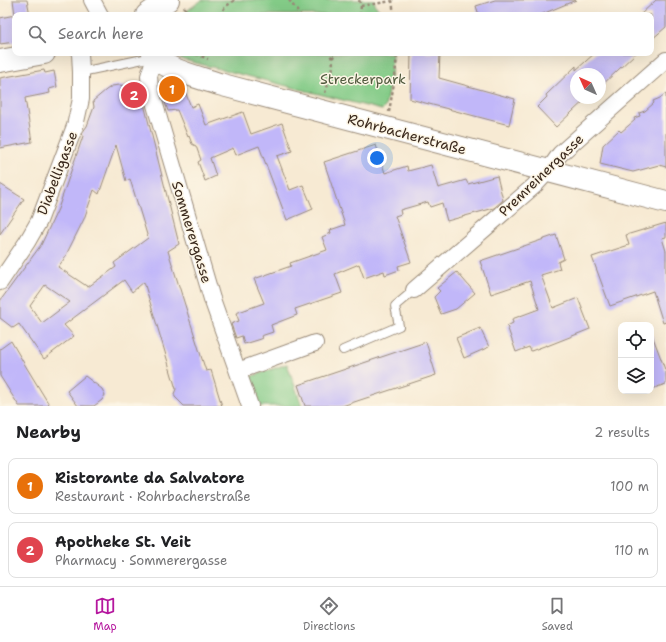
<!DOCTYPE html>
<meta charset="utf-8">
<style>
body{margin:0;font-family:"Shantell Sans",sans-serif;background:#f2f2f2;color:#202124}
.controls{position:absolute;right:12px;bottom:12px;display:grid;overflow:hidden;border-radius:8px;box-shadow:0 4px 16px #0002}
.controls button{width:36px;height:36px;display:grid;place-items:center;padding:0;border:0;border-bottom:1px solid #e0e0e0;background:#fff;color:#202124;font:20px sans-serif}
.compass{position:absolute;left:570px;top:68px;width:36px;height:36px;border-radius:50%;background:#fff;box-shadow:0 4px 16px #0002;rotate:315deg}
.you{position:absolute;left:377px;top:158px;width:14px;height:14px;margin:-10px;border:3px solid #fff;border-radius:50%;background:#1a73e8;box-shadow:0 0 0 6px #1a73e833}
.badge{display:grid;place-items:center;width:26px;height:26px;border-radius:50%;background:#b5179e;color:#fff;font-size:13px;font-weight:700}
.pin{position:absolute;translate:-50% -50%;border:2px solid #fff;box-shadow:0 1px 4px #0006}
.list{margin:0;padding:0;list-style:none}
h2{display:flex;justify-content:space-between;align-items:center;height:52px;margin:0;padding:0 16px;font-size:17px}
h2 small{font-size:13px;font-weight:400;color:#757577}
.list li{display:grid;grid-template-columns:26px 1fr auto;gap:12px;align-items:center;box-sizing:border-box;height:56px;margin:0 8px 8px;padding:0 8px;border:1px solid #e0e0e0;border-radius:8px}
.list b{display:block;font-size:15px;white-space:nowrap}
.list p{margin:0;font-size:13px;white-space:nowrap;color:#757577}
.list em{font-size:13px;font-style:normal;color:#757577}
.icon{flex:none;width:22px;height:22px;fill:none;stroke:currentColor;stroke-width:2;stroke-linecap:round;stroke-linejoin:round}
.map{position:relative;flex:none;width:666px;height:406px;overflow:hidden}
.search{position:absolute;background:#fff;box-shadow:0 4px 16px #0002;left:12px;right:12px;top:12px;height:44px;display:flex;align-items:center;gap:10px;box-sizing:border-box;padding:0 14px;border-radius:8px;color:#757577;font-size:15px}
.sheet{height:180px;background:#fff}
nav{display:flex;justify-content:space-around;align-items:center;box-sizing:border-box;height:56px;border-top:1px solid #e0e0e0;background:#fff;font-size:11px;color:#757577}
nav a{display:grid;justify-items:center;gap:2px}
nav .on{color:#b5179e}
.map>svg:first-child{display:block}
.green{fill:#83cb87;stroke:#5f7a52}
.building{fill:#c1b7f9;fill-rule:evenodd}
.lines{fill:none;stroke-linecap:round;stroke-linejoin:round}
.lane-casing{stroke:#998a78;stroke-width:10}
.street-casing{stroke:#998a78;stroke-width:18}
.secondary-casing{stroke:#998a78;stroke-width:24}
.path{stroke:#998a78;stroke-width:2.5;stroke-dasharray:3 3;stroke-linecap:butt}
.lane{stroke:#fff;stroke-width:8}
.street{stroke:#fff;stroke-width:16}
.secondary{stroke:#fff;stroke-width:22}
.labels{text-anchor:middle;stroke-width:3;stroke-linejoin:round;paint-order:stroke}
.park-label{font-size:14px;fill:#515a3e;stroke:#fcf5e5}
.street-label{font-size:14px;fill:#3b2a1e;stroke:#fcf5e5}
</style>
<div class="map">
<svg width="666" height="406" viewBox="0 0 666 406">
<rect width="100%" height="100%" fill="#fcf5e5"/>
<filter id="ink" filterUnits="userSpaceOnUse"><feTurbulence type="fractalNoise" baseFrequency=".025" numOctaves="2"/><feDisplacementMap in="SourceGraphic" scale="8" xChannelSelector="R" yChannelSelector="G"/><feConvolveMatrix kernelMatrix="1 2 1 2 8 2 1 2 1" color-interpolation-filters="sRGB"/></filter>
<filter id="wash" filterUnits="userSpaceOnUse"><feTurbulence type="fractalNoise" baseFrequency=".012" numOctaves="4" result="noise"/><feDisplacementMap in="SourceGraphic" scale="16" xChannelSelector="R" yChannelSelector="G"/><feGaussianBlur stdDeviation="0.9" result="paint"/><feColorMatrix in="noise" values="0 0 0 0 0 0 0 0 0 0 0 0 0 0 0 0 0 1.4 0 .05"/><feComposite in="paint" operator="in"/></filter>
<g filter="url(#wash)">
<rect width="100%" height="100%" fill="#f7ead3"/>
<g class="green">
<path d="M202 0H374C376 10 380 11 389 13V15H181Z"/>
<path d="M169 53H392L391 77 385 107 382 110 184 60 171 55Z"/>
<path d="M287 364 302 406H257L247 378Z"/>
</g>
<g id="blocks">
<g class="building">
<path d="M13 0H27L30 15H15Z"/>
<path d="M495 0H576L540 15H479L476 6Z"/>
<path d="M656 0H666V27L651 40V15H640Z"/>
<path d="M15 15V42L0 44V18Z"/>
<path d="M411 53H440L439 78 515 99 509 125 410 99Z"/>
<path d="M595 53H636L600 87V74H576V98H587L556 127 537 107 547 97 546 95 576 66V70Z"/>
<path d="M44 70 45 73 54 71 57 87 49 89 50 93 25 98 32 142 0 148V78Z"/>
<path d="M120 85 132 88 138 93 143 100 179 244 168 251 202 359 206 371 211 370 222 406H184L175 397 174 394 176 389 144 282 132 292 124 280 64 325 74 336 44 359 19 324 13 328 0 318V301L41 245 58 209 83 136 82 133 87 126 94 107 93 101 106 90 112 86ZM116 145 126 181 130 179 148 238 114 263 116 267 88 287 58 267 64 259 84 219 94 190 99 194ZM45 285 70 302 42 323 30 306Z"/>
<path d="M180 85 183 86 191 107 198 104 206 125 243 112 251 134 282 123 292 151 277 156 290 190 303 185 313 209 287 220 259 146 236 155 233 148 210 158 216 176 205 181 198 162 201 160 196 146 192 144 189 136 188 137 177 110 168 111 161 91Z"/>
<path d="M666 93V167L659 165 633 172 600 164 603 145 619 130 621 132 635 120 634 118 640 116 639 113 645 111 654 103 653 101 660 98Z"/>
<path d="M376 145 385 173 407 166 408 171 431 165 438 188 466 180 468 184 497 176 503 200 494 208 447 221 442 203 430 207 428 202 400 210 401 214 395 216 411 262 398 266 399 270 385 275 384 271 364 278 359 264 335 274 342 293 295 309 297 315 271 325 273 332 261 336 262 338 260 339 244 344 242 336 236 338 231 324 239 321 236 313 264 303 254 279 291 266 290 263 327 250 322 237 331 233 330 230 345 225 324 162Z"/>
<path d="M0 184 24 199 0 234Z"/>
<path d="M666 223V237L662 238 666 251V322L663 323 653 291 610 306 592 257 629 245 626 235Z"/>
<path d="M556 235 564 259 558 262 560 269 541 275 553 308 578 298 590 329 547 346V345L531 351 529 347 516 352 507 326 513 323 512 319 539 309 530 281 491 294 480 261Z"/>
<path d="M457 272 475 293 456 309 441 314 434 297 440 291 437 288Z"/>
<path d="M480 328 489 347 464 358 456 338Z"/>
<path d="M651 335H652L666 372V384L651 389Z"/>
<path d="M11 341 25 365 50 406H19L0 376V349Z"/>
<path d="M426 342 436 375 342 406H305L298 385Z"/>
<path d="M85 376 102 389 105 395 102 400 94 406H78L67 391Z"/>
</g>
</g>
</g>
<g filter="url(#ink)">
<use href="#blocks" fill-opacity="0" stroke="#998a78" stroke-width="1"/>
<g class="lines">
<g class="lane-casing">
<g id="lane">
<path d="M81 72 153 57"/>
<path d="M343 350 399 326 395 306 414 290"/>
</g>
</g>
<g class="street-casing">
<g id="street">
<path d="M92 0 100 15"/>
<path d="M155 56 149 76 150 88 212 299 250 406"/>
<path d="M0 282 27 242 39 221 75 126 81 99V72L80 53"/>
<path d="M414 290 534 186 548 171 560 154 666 60"/>
<path d="M238 371 315 343"/>
</g>
</g>
<g class="secondary-casing">
<g id="secondary">
<path d="M147 15 168 0"/>
<path d="M153 53C160 69 202 78 219 84L666 202"/>
<path d="M0 61 44 53"/>
</g>
</g>
<g class="path">
<path d="M289 0 300 15"/>
<path d="M359 0 361 6 392 1"/>
<path d="M392 0 394 15"/>
<path d="M184 7 190 15"/>
<path d="M220 15 225 7 235 0"/>
<path d="M360 15 361 6"/>
<path d="M196 54 208 59"/>
<path d="M332 58 337 53"/>
<path d="M325 93C329 80 338 65 329 53"/>
<path d="M389 112 395 77 397 53"/>
</g>
<use href="#lane" class="lane"/>
<use href="#street" class="street"/>
<use href="#secondary" class="secondary"/>
</g>
</g>
<g class="labels">
<g class="park-label">
<text x="363" y="84">Streckerpark</text>
</g>
<g class="street-label">
<text transform="translate(407 134) rotate(15)" y="5">Rohrbacherstraße</text>
<text transform="translate(57 173) rotate(-69)" y="5">Diabelligasse</text>
<text transform="translate(541 175) rotate(-44)" y="5">Premreinergasse</text>
<text transform="translate(192 232) rotate(73)" y="5">Sommerergasse</text>
</g>
</g>
</svg>
<div class="controls">
<button><svg class="icon" aria-label="locate" viewBox="0 0 24 24"><circle cx="12" cy="12" r="6"/><path d="M12 2v4M12 18v4M2 12h4M18 12h4"/></svg></button>
<button><svg class="icon" aria-label="layers" viewBox="0 0 24 24"><path d="M12 4l9 5-9 5-9-5zM3 14l9 5 9-5"/></svg></button>
</div>
<svg class="compass" viewBox="-18 -18 36 36"><path d="M0-13l5 13h-10z" fill="#e53935"/><path d="M0 13l5-13h-10z" fill="#757577"/></svg>
<div class="you"></div>
<div class="pin badge" style="left:172px;top:89px;background:#e8710a">1</div>
<div class="pin badge" style="left:134px;top:95px;background:#e0444e">2</div>
<div class="search"><svg class="icon" aria-label="search" viewBox="0 0 24 24"><circle cx="10" cy="10" r="6"/><path d="M15 15l6 6"/></svg>Search here</div>
</div>
<section class="sheet">
<h2>Nearby<small>2 results</small></h2>
<ul class="list">
<li><span class="badge" style="background:#e8710a">1</span><div><b>Ristorante da Salvatore</b><p>Restaurant · Rohrbacherstraße</p></div><em>100 m</em></li>
<li><span class="badge" style="background:#e0444e">2</span><div><b>Apotheke St. Veit</b><p>Pharmacy · Sommerergasse</p></div><em>110 m</em></li>
</ul>
</section>
<nav>
<a class="on"><svg class="icon" aria-label="map" viewBox="0 0 24 24"><path d="M3 6l6-2 6 2 6-2v14l-6 2-6-2-6 2zM9 4v14M15 6v14"/></svg>Map</a>
<a><svg class="icon" aria-label="directions" viewBox="0 0 24 24"><path d="M12 3l9 9-9 9-9-9zM9 14v-3h6M13 9l2 2-2 2"/></svg>Directions</a>
<a><svg class="icon" aria-label="saved" viewBox="0 0 24 24"><path d="M7 4h10v16l-5-4-5 4z"/></svg>Saved</a>
</nav>
